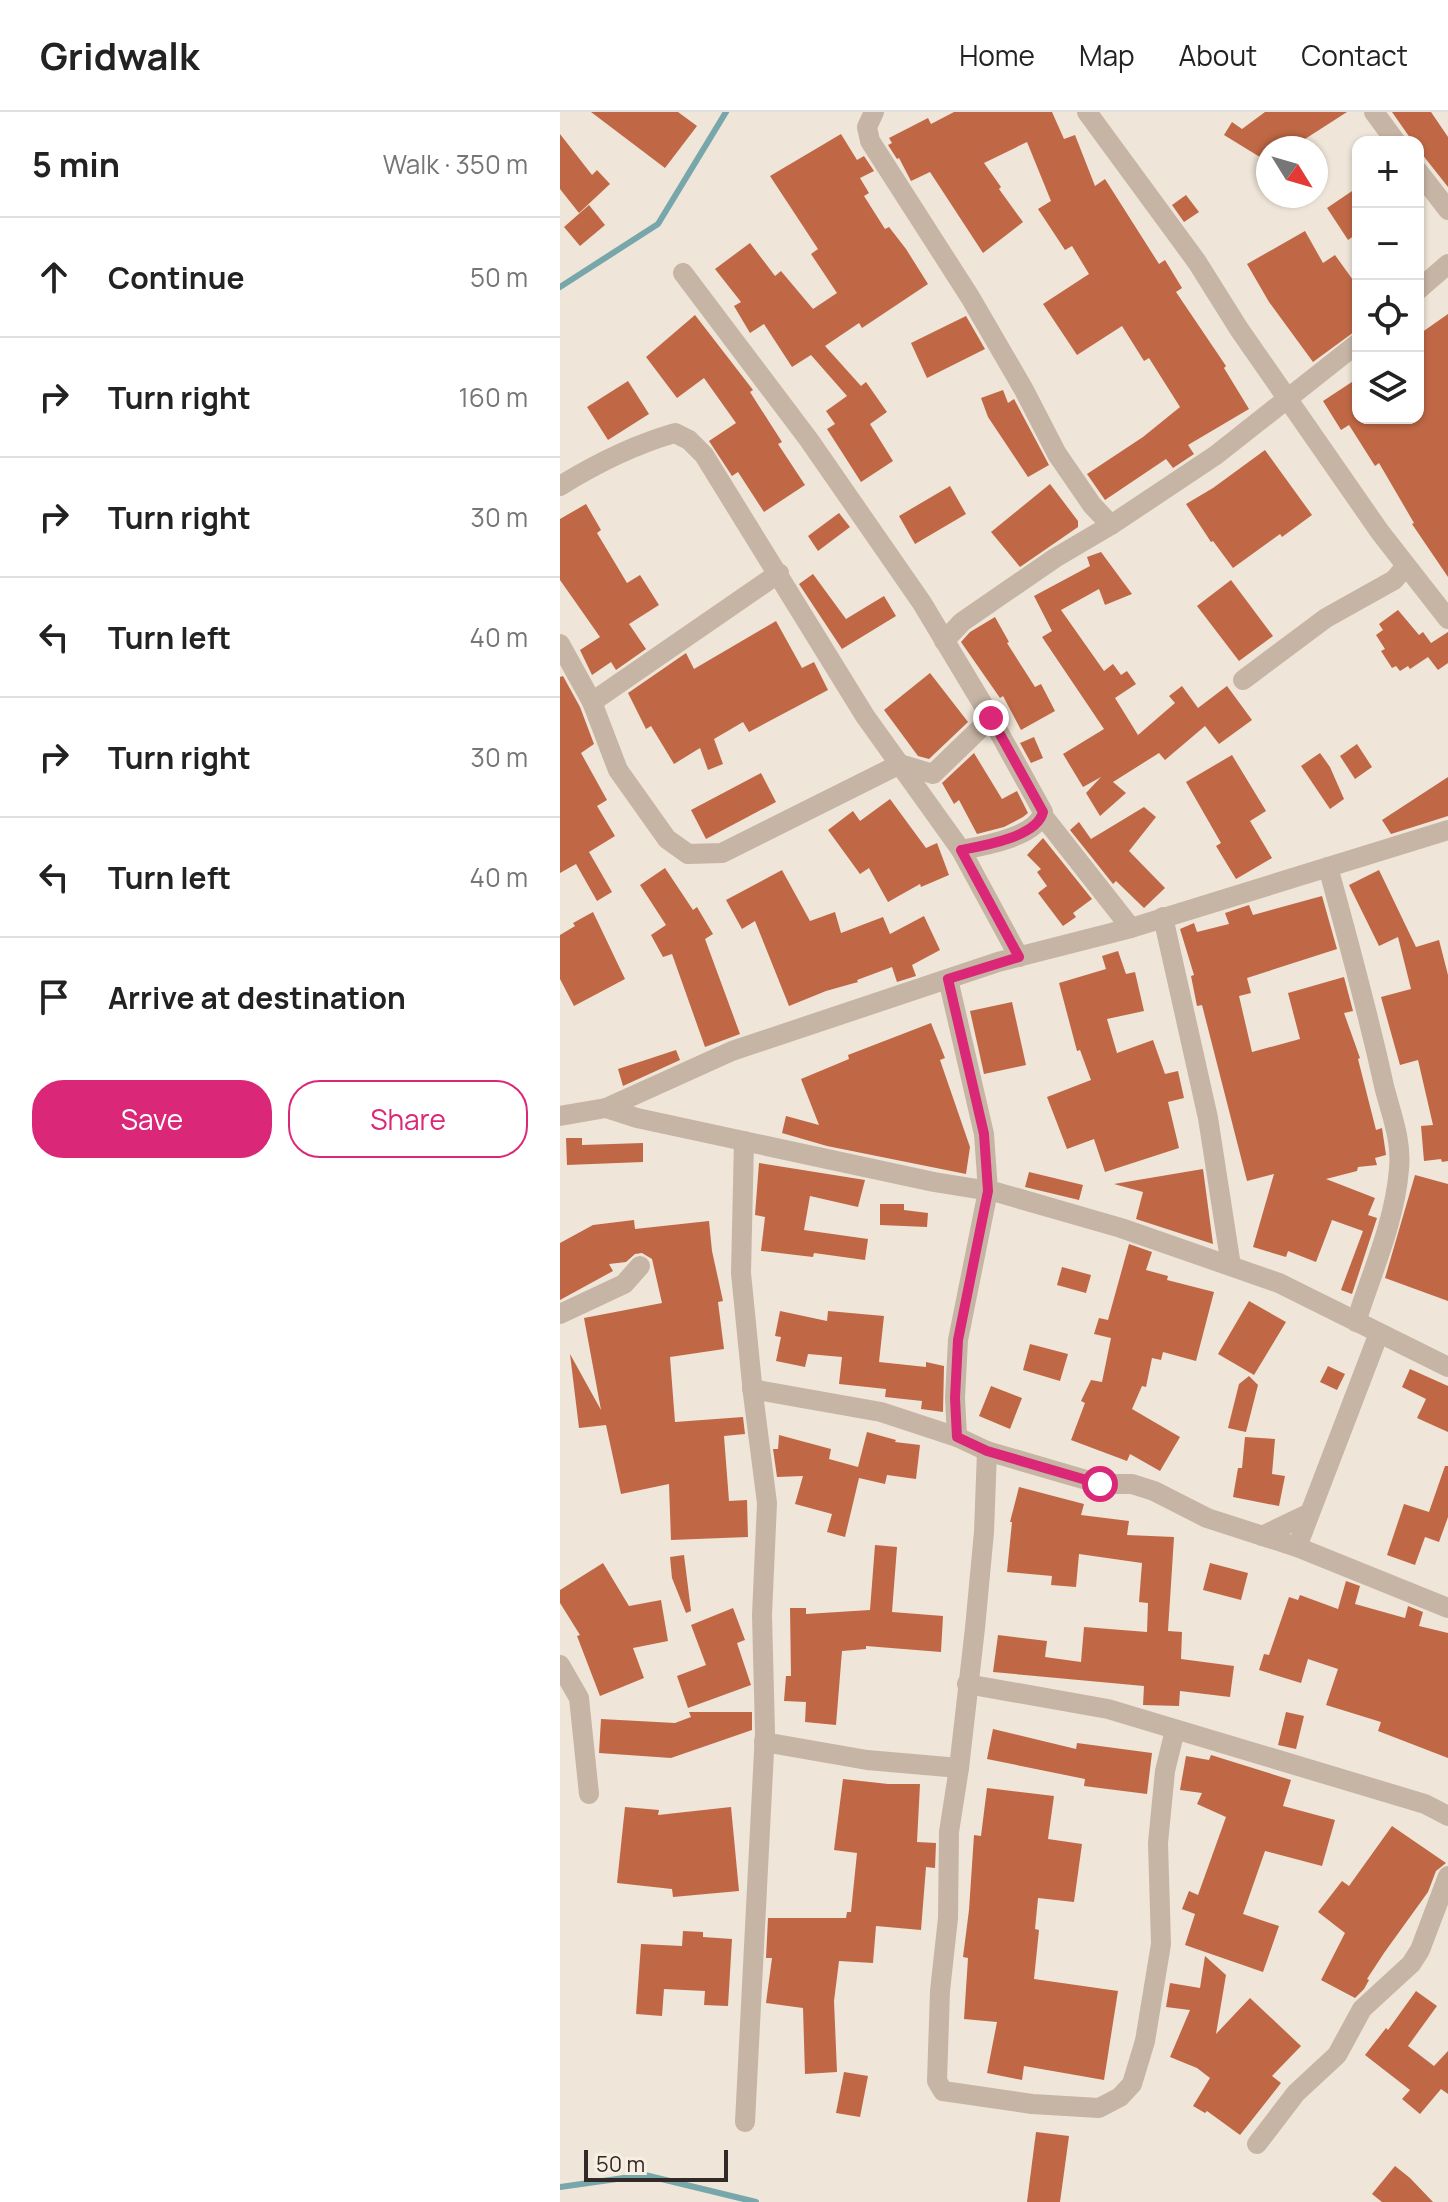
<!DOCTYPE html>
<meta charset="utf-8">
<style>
body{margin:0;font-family:Manrope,sans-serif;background:#f2f2f2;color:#222}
.controls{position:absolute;right:24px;top:24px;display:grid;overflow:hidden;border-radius:16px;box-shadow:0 2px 6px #0004}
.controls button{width:72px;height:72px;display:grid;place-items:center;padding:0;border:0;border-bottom:2px solid #e0e0e0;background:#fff;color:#222;font:40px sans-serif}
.compass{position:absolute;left:696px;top:24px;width:72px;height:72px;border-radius:50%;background:#fff;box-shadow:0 2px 6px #0004;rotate:127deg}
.scale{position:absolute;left:24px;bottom:20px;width:144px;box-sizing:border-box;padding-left:8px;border:4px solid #322a26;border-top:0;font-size:22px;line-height:28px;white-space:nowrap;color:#322a26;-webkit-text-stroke:6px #f8efe3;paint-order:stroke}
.stop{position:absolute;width:24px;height:24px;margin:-18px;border:6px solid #db2777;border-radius:50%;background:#fff}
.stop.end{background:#db2777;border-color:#fff;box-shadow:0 2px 8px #0008}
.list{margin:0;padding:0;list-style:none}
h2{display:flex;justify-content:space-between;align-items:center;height:104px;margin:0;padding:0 32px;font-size:34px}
h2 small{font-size:26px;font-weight:400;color:#767676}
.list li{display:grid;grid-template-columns:52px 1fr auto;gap:24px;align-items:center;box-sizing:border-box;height:120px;padding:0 32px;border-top:2px solid #e0e0e0}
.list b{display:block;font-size:30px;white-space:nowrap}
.list em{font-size:26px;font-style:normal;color:#767676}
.actions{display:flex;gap:16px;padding:24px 32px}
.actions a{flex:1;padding:18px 0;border:2px solid #db2777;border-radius:32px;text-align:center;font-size:28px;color:#db2777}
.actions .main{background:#db2777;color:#fff}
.icon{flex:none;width:44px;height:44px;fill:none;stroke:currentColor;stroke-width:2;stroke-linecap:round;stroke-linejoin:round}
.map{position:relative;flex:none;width:888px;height:2090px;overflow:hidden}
header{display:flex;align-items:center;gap:48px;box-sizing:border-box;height:112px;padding:0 40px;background:#fff;border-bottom:2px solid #e0e0e0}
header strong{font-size:38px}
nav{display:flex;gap:44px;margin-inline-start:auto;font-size:28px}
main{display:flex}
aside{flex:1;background:#fff}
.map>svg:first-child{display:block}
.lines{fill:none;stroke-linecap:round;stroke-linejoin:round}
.stream{stroke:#78a7ab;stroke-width:6}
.building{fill:#c06845}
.minor{stroke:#c6b5a5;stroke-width:20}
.route{stroke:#db2777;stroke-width:10}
</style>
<header>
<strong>Gridwalk</strong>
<nav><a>Home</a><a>Map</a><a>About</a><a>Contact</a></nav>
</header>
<main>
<aside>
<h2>5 min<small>Walk · 350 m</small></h2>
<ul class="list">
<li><svg class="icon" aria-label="ahead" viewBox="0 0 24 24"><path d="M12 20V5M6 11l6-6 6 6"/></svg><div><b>Continue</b></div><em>50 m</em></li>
<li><svg class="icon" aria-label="right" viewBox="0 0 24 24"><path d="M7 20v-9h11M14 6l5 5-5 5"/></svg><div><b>Turn right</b></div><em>160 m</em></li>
<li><svg class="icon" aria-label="right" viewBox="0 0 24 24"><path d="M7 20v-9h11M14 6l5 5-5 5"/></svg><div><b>Turn right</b></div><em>30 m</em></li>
<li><svg class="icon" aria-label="left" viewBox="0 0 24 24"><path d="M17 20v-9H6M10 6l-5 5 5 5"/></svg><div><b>Turn left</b></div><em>40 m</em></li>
<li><svg class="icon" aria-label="right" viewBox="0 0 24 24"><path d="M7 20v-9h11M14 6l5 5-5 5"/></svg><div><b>Turn right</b></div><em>30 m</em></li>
<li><svg class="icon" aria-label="left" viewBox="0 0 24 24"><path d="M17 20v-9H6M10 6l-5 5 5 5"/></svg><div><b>Turn left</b></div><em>40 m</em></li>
<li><svg class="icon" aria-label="arrive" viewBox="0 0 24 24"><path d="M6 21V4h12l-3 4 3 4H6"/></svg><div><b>Arrive at destination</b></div></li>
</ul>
<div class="actions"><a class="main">Save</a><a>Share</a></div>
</aside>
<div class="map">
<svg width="888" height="2090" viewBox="0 0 888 2090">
<rect width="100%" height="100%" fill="#efe5d8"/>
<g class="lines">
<g class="stream">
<path d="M0 175 98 112 166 0"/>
<path d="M0 2075 85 2063 196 2090"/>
</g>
</g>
<g class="building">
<path d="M31 0H118L137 14 105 56Z"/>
<path d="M394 0H492L504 27 515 23 535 74 545 67 599 152 605 148 622 176 616 180 666 254 664 256 689 297 628 333 634 342 613 356 606 347 545 388 527 362 583 325 620 295 589 246 584 249 562 214 517 243 483 192 529 162 512 134 505 138 478 97 491 89 467 30 424 51 441 75 439 77 463 110 423 141 370 60 351 69 339 46 337 47 328 33 332 31 329 26 368 6 371 12Z"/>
<path d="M705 0H787L731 36H708V50L664 23 672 10 682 17Z"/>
<path d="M832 0H871L888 25V75L858 37V30H853Z"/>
<path d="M0 22 32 63 37 58 50 72 19 101 0 77Z"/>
<path d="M281 22 297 48 304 44 314 59 300 66 309 81 304 84 325 117 329 115 346 137 368 172 302 216 299 211 265 234 301 274 306 270 327 300 310 312 333 349 301 370 267 317 275 312 266 299 287 284 251 243 232 255 204 212 190 221 174 194 181 190 155 157 190 131 215 164 221 159 253 197 277 181 251 142 258 137 210 64Z"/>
<path d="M798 75V121L788 128 767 96Z"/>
<path d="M626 83 639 100 624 110 612 93Z"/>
<path d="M29 93 45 113 20 134 4 115Z"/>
<path d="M745 119 763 151 775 143 798 175V217L753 250 709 190 687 152Z"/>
<path d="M888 202V465L852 412 854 411 819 351 815 354 789 313 781 318 763 289 798 266V306H858V223Z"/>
<path d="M135 203 193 278 190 280 222 330 218 332 245 373 204 400 178 360 172 364 149 329 176 311 144 266 117 286 86 245Z"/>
<path d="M406 204 425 237 367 266 351 231Z"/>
<path d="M68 269 89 302 48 328 27 295Z"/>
<path d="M443 278 448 291 454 287 489 353 468 365 428 305 421 286Z"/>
<path d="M705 338 752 403 722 425 720 422 673 456 653 429 651 430 626 392 653 376Z"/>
<path d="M490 372 518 409V415L460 455 431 420Z"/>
<path d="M390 374 406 402 355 432 339 404Z"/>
<path d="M26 392 41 418 37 421 67 471 80 463 99 493 69 512 86 537 56 558 51 550 32 563 20 538 40 525 0 468V407Z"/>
<path d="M279 401 290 415 258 439 248 424Z"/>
<path d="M541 440 572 482 545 493 539 477 501 498 544 559 553 552 561 563 567 559 576 572 555 586 578 623 615 591 609 584 622 574 638 596 667 574 692 608 659 632 645 614 605 648 599 641 553 670 566 681 540 704 526 681 541 665 523 675 503 642 544 617 482 525 492 519 474 484 530 454 527 445Z"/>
<path d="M253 462 286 507 324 484 336 504 282 537 239 472Z"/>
<path d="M671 468 713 524 679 549 637 494Z"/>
<path d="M838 498 859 523 863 520 871 531 888 520V551L878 558 868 545 850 557 848 554 840 559 836 554 832 556 821 539 825 537 816 523 823 518 819 512Z"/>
<path d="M435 505 449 530 447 531 475 575 481 572 495 599 461 618 443 584 440 586 401 530 410 520Z"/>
<path d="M216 509 242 556 254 550 268 578 189 620 183 610 154 627 163 652 148 658 140 636 114 652 91 614 86 617 68 581 126 541 134 557Z"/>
<path d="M370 561 408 610 369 647 358 644 324 598Z"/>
<path d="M3 564 20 595 34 632 21 641 47 688 37 694 55 724 29 740 52 780 37 789 16 752 0 761V565Z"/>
<path d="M474 625 483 646 471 651 460 631Z"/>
<path d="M797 632 812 655 795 667 780 644Z"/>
<path d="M414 641 442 687 457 679 468 701 463 705 444 715 417 722 399 688 394 692 382 671Z"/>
<path d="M760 641 770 655 784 687 770 697 741 654Z"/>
<path d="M672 643 706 699 690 709 712 746 676 767 656 734 661 731 626 670Z"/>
<path d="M201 661 216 690 146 727 131 698Z"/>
<path d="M888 665V704L831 722 822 708Z"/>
<path d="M330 687 366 736 377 731 389 763 361 775 360 772 328 790 309 756 300 762 268 718 293 699 300 709Z"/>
<path d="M584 695 596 705 569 739 605 776 584 796 556 769 553 772 510 718 519 710 531 727Z"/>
<path d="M483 726 532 787 513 801 516 805 503 814 478 781 487 774 477 760 481 757 467 743Z"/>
<path d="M105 756 133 798 137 795 153 822 145 827 180 922 145 935 112 842 103 845 91 823 106 813 80 773Z"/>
<path d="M222 758 250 809 275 800 281 821 323 805 330 822 364 804 380 838 352 853 356 864 337 870 332 855 297 868 298 870 266 879 229 894 195 809 182 817 166 788Z"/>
<path d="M819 758 856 835 879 828 888 863V1049L882 1050 881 1047 864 1049 861 1014 873 1013 858 948 840 953 821 885 851 877 838 825 819 834 789 773Z"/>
<path d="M762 784 777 837 687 866 691 881 679 884 692 940 740 927 728 881 784 865 793 899 784 901 800 946 798 947 816 1018 822 1016 826 1043 815 1046 817 1053 798 1055 797 1059 766 1067 815 1086 808 1103 817 1106 792 1182 781 1178 803 1119 772 1108 756 1150 728 1139 726 1145 693 1135 714 1062 687 1069 642 893 637 894 631 864 634 863 620 817 634 811 637 820 669 812 665 801 689 793 693 803Z"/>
<path d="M33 800 65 867 14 894 0 867V823L15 814 13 811Z"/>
<path d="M558 839 566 862 575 860 584 899 547 907 557 941 593 928 605 962 618 959 624 986 608 990 619 1036 545 1060 534 1027 507 1037 487 985 531 968 520 938 517 939 499 871 546 857 542 844Z"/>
<path d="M452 890 466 953 424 962 410 899Z"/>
<path d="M371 911 385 946 380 948 410 1035 406 1062 267 1034 222 1021 226 1004 259 1013 241 967 289 947 288 943Z"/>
<path d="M116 938 120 948 63 974 58 957Z"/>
<path d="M6 1026H22V1033L83 1031V1050L7 1053Z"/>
<path d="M199 1051 305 1068 298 1095 250 1084 244 1118 308 1127 305 1148 254 1141 253 1145 201 1139 205 1105 195 1103Z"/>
<path d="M643 1057 653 1132 576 1107 583 1080 554 1072Z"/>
<path d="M469 1060 523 1073 519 1088 465 1075Z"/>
<path d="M855 1063 888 1072V1189L825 1166Z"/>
<path d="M320 1092H344V1098L368 1101 367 1115 320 1113Z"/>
<path d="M74 1108 75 1117 149 1109 152 1139 163 1189 158 1190 164 1237 110 1245 115 1310 183 1305 185 1322 164 1324 169 1389 187 1388 188 1425 111 1428 109 1372 61 1382 46 1313 19 1316 10 1242 41 1298 24 1206 102 1191 92 1147 82 1141 75 1142 66 1150 49 1152 53 1159 0 1188V1131L33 1113Z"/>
<path d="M569 1132 592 1140 586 1158 608 1164 607 1168 654 1180 636 1249 603 1240 601 1248 592 1246 586 1275 582 1274 572 1297 620 1325 600 1359 570 1342 567 1349 511 1328 525 1291 521 1289 531 1268 542 1270 551 1226 534 1222 539 1206 548 1208Z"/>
<path d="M502 1155 531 1163 526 1181 497 1173Z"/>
<path d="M689 1189 726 1210 694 1263 658 1242Z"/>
<path d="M220 1199 267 1209 268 1199 324 1204 319 1250 366 1255V1250L384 1254 383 1300 361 1297 362 1289 325 1285 326 1277 279 1272 282 1245 248 1242 245 1255 216 1249 221 1225 215 1224Z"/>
<path d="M470 1232 508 1242 500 1269 463 1258Z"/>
<path d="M768 1254 785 1262 777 1278 760 1270Z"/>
<path d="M850 1257 888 1274V1320L857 1306 866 1287 842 1275Z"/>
<path d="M689 1264 698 1273 686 1320 668 1316 679 1272Z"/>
<path d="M431 1274 462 1286 450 1317 419 1304Z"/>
<path d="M307 1320 336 1328 335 1330 360 1333 356 1367 327 1363 325 1372 299 1366 285 1425 267 1420 272 1402 235 1392 243 1364 217 1365 213 1337H218L219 1323 271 1337 269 1347 298 1355Z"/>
<path d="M685 1325 715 1327 712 1362 725 1364 719 1394 673 1385 678 1356H682Z"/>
<path d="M885 1354H888V1405L879 1430 865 1425 855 1453 827 1443 844 1392 869 1400Z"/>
<path d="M459 1375 524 1392 521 1403 569 1409 567 1423 614 1425 608 1519 622 1520 621 1547 674 1554 670 1585 620 1579 619 1594 583 1593 584 1574 433 1560 438 1523 487 1529 485 1545 521 1550 524 1515 587 1520 588 1491 579 1490 582 1451 519 1442 516 1475 491 1473 492 1464 447 1460 452 1410H450Z"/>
<path d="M315 1433 337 1435 332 1500 383 1504 381 1540 306 1534V1537L282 1539 276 1613 245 1610 246 1590 224 1589 226 1564H231L230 1496H246V1502L310 1498Z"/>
<path d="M124 1443 131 1499 126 1501 112 1466 110 1445Z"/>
<path d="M43 1451 69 1494 101 1488 108 1529 73 1536 84 1566 40 1584 17 1524 20 1523 0 1491V1478Z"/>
<path d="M650 1451 688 1461 681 1488 643 1478Z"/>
<path d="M786 1469 800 1474 795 1492 845 1506 848 1494 863 1500 859 1514 888 1521V1646L818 1619 821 1610 766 1593 778 1557 748 1547 741 1571 699 1558 704 1542 709 1543 729 1485 738 1488 740 1483 778 1497Z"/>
<path d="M173 1496 185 1528 177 1531 191 1573 128 1596 117 1564 146 1553 131 1513Z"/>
<path d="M129 1600H192V1618L111 1646 39 1641 41 1607 115 1611 131 1605Z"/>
<path d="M726 1600 744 1604 736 1637 718 1633Z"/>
<path d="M433 1617 516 1637 517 1631 592 1641 587 1682 524 1674 525 1667 427 1647Z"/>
<path d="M651 1643 731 1668 723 1694 775 1708 762 1754 705 1739 683 1802 719 1814 703 1860 625 1833 635 1802 622 1797 629 1779 638 1783 666 1705 637 1692 642 1681 620 1678 626 1644 649 1648Z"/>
<path d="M283 1667 328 1672H360L357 1730 376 1731 375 1756 366 1755 361 1818 316 1814 313 1851 279 1849 274 1889 277 1960 245 1962 243 1896 206 1891 212 1846H206L208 1806H286L287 1800H291L297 1741 274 1738Z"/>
<path d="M427 1676 494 1684 488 1727 522 1732 514 1790 478 1786 475 1817 479 1818 474 1867 558 1879 544 1968 464 1954 462 1968 427 1961 437 1910 404 1907 408 1846 403 1845 409 1798 414 1723 421 1724Z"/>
<path d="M65 1695 99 1698 98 1703 171 1695 179 1779 113 1785 112 1777 57 1771Z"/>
<path d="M832 1714 886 1751 876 1759 868 1780 824 1841 807 1867 809 1868 804 1877 795 1886 761 1868 785 1821 758 1800 782 1769 789 1774Z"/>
<path d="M123 1819 143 1820V1825L172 1827 168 1894 144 1893 145 1879 104 1877 102 1904 76 1902 81 1832 122 1834Z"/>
<path d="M645 1844 666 1863 656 1922 690 1886 741 1934 712 1964 721 1971 680 2023 647 1999 645 2001 633 1994 650 1966 637 1956 610 1945 630 1898 606 1895 610 1871 640 1876Z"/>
<path d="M856 1879 877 1894 848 1934 874 1954 888 1939V1982L881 1977 860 2002 842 1987 850 1978 805 1943 826 1916 828 1918Z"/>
<path d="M284 1960 308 1964 300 2005 276 2001Z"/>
<path d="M476 2020 509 2024 500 2090H467Z"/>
<path d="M835 2054 850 2066 873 2090H822L812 2082Z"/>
</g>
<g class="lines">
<g class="minor">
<path d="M314 0 307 15 310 29 410 185 464 278 497 342 532 393 551 413"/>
<path d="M527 0 637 150 679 217 820 420 888 507"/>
<path d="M814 0 836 30"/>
<path d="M858 59 888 98"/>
<path d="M123 161 249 328 362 491 431 606 483 700C477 725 423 734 401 738L459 845"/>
<path d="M858 178 888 152"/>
<path d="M0 374C37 351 73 333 115 321L129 328 144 343 305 604 401 738"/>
<path d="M384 529 402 510 495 446 551 413 656 343 798 231"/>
<path d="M0 532 32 590 58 658 107 727 128 742 162 741 340 652 373 662 431 606"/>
<path d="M683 568 766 506 834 468 846 454"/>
<path d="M32 590 219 461"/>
<path d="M483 704 571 816"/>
<path d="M768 755C788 828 808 900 824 974 831 1002 842 1028 839 1057 835 1109 812 1160 796 1210"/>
<path d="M603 805 648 1006 671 1154"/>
<path d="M388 867 424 1022 428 1079 398 1228 395 1286 397 1325"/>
<path d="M46 996 77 1006 374 1070 436 1080 561 1116 719 1171 888 1255"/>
<path d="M0 1004 46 996 172 939 438 850 571 816 888 718"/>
<path d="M184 1029 181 1161 193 1282 207 1391 202 1503 205 1620 185 2010"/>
<path d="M0 1202 64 1172 80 1154"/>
<path d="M192 1277 321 1300 397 1325 427 1339 540 1372H572L594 1379 647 1406 737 1435 888 1496"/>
<path d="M427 1339 424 1420 415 1516 399 1656 389 1720 388 1806 380 1879 377 1969 383 1979 472 1992 539 1996 560 1985 572 1972 585 1929 601 1832 598 1731 605 1659 615 1618"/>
<path d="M702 1424 748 1402"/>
<path d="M737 1435 819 1221"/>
<path d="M0 1553 19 1586 29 1682"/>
<path d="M407 1572 548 1597 865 1692 888 1704"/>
<path d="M204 1630 307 1648 399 1656"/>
<path d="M697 2032 736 1981 777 1943 802 1897 851 1852 860 1838 888 1764"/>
</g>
</g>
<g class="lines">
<path class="route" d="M431 606 483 700C477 725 423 734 401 738L459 845 388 867 424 1022 428 1079 398 1228 395 1286 397 1325 427 1339 540 1372"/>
</g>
</svg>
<div class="controls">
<button>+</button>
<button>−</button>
<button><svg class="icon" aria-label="locate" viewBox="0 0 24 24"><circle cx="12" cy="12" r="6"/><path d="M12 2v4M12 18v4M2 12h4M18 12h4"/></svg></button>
<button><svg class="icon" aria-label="layers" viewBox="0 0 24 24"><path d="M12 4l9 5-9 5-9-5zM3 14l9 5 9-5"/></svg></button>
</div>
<svg class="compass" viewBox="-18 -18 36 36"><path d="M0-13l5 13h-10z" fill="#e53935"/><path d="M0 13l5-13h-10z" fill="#767676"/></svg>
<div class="scale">50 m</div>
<div class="stop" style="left:540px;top:1372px"></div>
<div class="stop end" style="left:431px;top:606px"></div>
</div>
</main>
